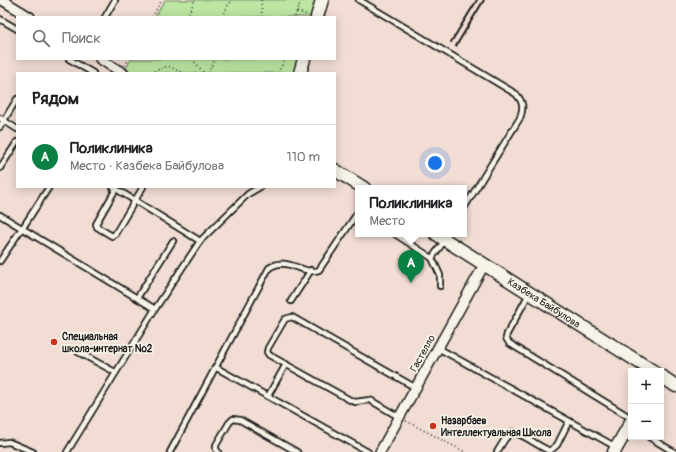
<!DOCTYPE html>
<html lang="ru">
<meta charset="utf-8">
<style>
body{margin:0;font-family:Pangolin,sans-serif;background:#f6f6f6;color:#202124}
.controls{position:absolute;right:12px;bottom:12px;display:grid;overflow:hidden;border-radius:0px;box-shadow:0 2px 10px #0003}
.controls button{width:36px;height:36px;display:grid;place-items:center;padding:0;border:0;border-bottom:1px solid #e0e0e0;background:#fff;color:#202124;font:20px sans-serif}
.you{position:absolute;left:435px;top:163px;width:14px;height:14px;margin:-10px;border:3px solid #fff;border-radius:50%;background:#1a73e8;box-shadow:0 0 0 6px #1a73e833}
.badge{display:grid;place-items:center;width:26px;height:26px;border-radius:50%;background:#0b8043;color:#fff;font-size:13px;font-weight:700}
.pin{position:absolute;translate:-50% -33px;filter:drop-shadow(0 1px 2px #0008)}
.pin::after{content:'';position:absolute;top:21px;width:14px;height:12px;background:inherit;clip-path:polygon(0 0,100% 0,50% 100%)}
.popup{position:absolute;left:355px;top:185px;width:112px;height:52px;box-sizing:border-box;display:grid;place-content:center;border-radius:0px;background:#fff;filter:drop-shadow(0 1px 3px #0005);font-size:13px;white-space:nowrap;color:#757577}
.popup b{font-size:15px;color:#202124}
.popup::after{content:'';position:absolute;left:50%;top:100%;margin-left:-8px;border:8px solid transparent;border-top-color:#fff}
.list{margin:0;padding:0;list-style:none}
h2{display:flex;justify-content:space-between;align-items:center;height:52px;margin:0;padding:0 16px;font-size:17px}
h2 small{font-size:13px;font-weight:400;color:#757577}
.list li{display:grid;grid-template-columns:26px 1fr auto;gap:12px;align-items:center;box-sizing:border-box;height:64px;padding:0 16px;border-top:1px solid #e0e0e0}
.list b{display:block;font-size:15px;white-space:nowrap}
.list p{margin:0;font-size:13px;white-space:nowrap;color:#757577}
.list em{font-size:13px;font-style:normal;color:#757577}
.icon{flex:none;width:22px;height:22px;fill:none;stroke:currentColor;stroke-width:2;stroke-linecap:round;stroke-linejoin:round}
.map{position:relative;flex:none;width:676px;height:452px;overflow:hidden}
.search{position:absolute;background:#fff;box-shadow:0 2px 10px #0003;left:16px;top:16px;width:320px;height:44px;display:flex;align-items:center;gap:10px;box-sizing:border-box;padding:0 14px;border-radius:0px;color:#757577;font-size:15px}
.panel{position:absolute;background:#fff;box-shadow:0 2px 10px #0003;left:16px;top:72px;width:320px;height:116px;border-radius:0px}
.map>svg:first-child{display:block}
.green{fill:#bce6a2;stroke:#6c815f}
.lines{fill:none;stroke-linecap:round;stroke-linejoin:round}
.lane-casing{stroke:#1c1c1c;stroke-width:8}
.street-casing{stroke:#1c1c1c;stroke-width:12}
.secondary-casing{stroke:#1c1c1c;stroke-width:15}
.path{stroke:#1c1c1c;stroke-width:1.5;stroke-dasharray:1 3;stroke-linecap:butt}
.lane{stroke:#f7f3e8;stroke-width:4.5}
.street{stroke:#f7f3e8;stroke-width:9}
.secondary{stroke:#f7f3e8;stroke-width:12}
.rail{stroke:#1c1c1c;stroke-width:2}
.poi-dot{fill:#c8321e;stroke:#f7f3e8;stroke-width:1.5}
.labels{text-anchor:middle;stroke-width:3.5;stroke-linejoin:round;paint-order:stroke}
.street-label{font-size:10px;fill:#1c1c1c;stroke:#f7f3e8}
.poi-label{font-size:10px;font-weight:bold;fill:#1c1c1c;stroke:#f7f3e8;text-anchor:start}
</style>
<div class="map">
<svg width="676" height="452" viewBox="0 0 676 452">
<rect width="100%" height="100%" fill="#f1ddd3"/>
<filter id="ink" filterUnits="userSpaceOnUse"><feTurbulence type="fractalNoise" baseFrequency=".025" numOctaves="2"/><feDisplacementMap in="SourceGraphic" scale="8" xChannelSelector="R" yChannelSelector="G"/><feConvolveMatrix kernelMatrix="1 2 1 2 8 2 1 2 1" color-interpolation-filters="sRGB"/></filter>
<g filter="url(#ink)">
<g class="green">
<path d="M165 0H317L311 17H155Z"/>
<path d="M131 59H298L294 73H133L126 69Z"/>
</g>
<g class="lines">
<g class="lane-casing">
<g id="lane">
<path d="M359 0 516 94C523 102 524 107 520 118L464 208"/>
<path d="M105 17 115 0"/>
<path d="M0 19 17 29"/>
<path d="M69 59 93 73"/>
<path d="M0 118 17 129"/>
<path d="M0 127 17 99"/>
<path d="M0 168 17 142"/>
<path d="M113 187 200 241"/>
<path d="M117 187 96 224 97 227 112 236 115 234 143 187"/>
<path d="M0 215 155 309"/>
<path d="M22 229 49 187"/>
<path d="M395 234 432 258 445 240"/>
<path d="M432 258 440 275V286"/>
<path d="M0 261 22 228"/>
<path d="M529 294 507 334 506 338 509 343 631 418"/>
<path d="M137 298 173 241"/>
<path d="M291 301 311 270"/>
<path d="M438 348 616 447"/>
<path d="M78 352 115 372"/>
<path d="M215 367 368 452"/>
<path d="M268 396 286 364"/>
<path d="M399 417 370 400 355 402 350 400 269 355 267 352 268 348 285 319 292 317 416 388"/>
<path d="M649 437 674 452"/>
<path d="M0 443 9 442 33 452"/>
<path d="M67 452 155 309 200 241 248 194 260 187"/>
<path d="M170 452 269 268C287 255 303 276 319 270L358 212"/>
<path d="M218 452 216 449V445L229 423 233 419 240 420 297 452"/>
<path d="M497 452 505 439 512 432C526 435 537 446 550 451L557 445 569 421"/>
</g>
</g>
<g class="street-casing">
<g id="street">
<path d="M2 0 30 17"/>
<path d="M100 59 123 73"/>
<path d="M380 452 484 265"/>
</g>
</g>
<g class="secondary-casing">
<g id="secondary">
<path d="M317 17 322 0"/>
<path d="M300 73 304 59"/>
<path d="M335 170 364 188"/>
<path id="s1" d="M436 234 653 371"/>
<path d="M661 376 676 386"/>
<path d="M614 452 631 422"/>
</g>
</g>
<g class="path">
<path d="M261 0 262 17"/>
<path d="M297 12 309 15"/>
<path d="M152 17 162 0"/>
<path d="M187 17 195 0"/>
<path d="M223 17 228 5 233 0"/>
<path d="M295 17 301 0"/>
<path d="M192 59 204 73"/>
<path d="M125 66 129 59"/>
<path d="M154 71 168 66 183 73"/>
<path d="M208 73 215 59"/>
<path d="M278 73 285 59"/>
<path d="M406 421 465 452"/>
</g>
<use href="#lane" class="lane"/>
<use href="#street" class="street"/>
<use href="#secondary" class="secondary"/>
<g class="rail">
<path d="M451 42 477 0"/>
<path d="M456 46 484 0"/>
</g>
</g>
</g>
<g class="poi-dot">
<circle cx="54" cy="342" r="4"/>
<circle cx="433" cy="426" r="4"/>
</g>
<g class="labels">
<g class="street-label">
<text dy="4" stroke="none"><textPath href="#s1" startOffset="128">Казбека Байбулова</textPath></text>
<text transform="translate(422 353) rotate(-61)" y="4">Гастелло</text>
</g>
<g class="poi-label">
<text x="62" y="340">Специальная<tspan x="62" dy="12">школа-интернат №2</tspan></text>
<text x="441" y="424">Назарбаев<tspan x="441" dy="12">Интеллектуальная Школа</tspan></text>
</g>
</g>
</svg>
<div class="controls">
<button>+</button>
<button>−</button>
</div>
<div class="you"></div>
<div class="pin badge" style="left:411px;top:283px">A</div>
<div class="popup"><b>Поликлиника</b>Место</div>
<div class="search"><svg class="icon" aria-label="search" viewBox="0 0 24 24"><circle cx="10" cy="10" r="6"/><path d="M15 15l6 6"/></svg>Поиск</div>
<section class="panel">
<h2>Рядом<small></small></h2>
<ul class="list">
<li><span class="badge">A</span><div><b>Поликлиника</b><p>Место · Казбека Байбулова</p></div><em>110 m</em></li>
</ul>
</section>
</div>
